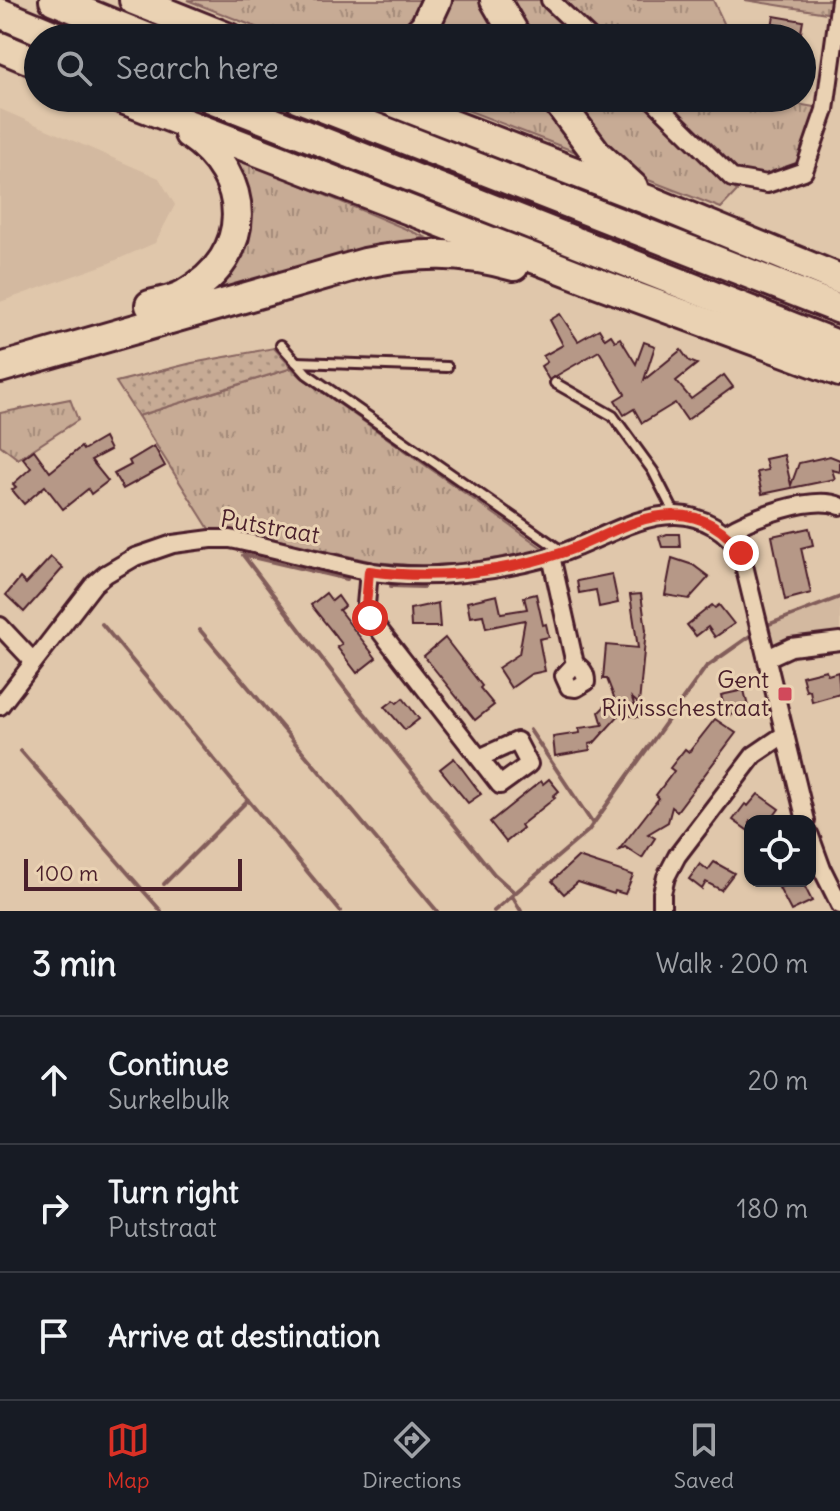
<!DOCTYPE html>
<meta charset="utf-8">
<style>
body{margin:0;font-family:Delius,sans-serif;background:#242831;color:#f1f3f6}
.controls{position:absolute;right:24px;bottom:24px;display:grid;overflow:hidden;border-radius:16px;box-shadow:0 2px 6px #0004}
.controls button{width:72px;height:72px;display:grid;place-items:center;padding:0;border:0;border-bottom:2px solid #363941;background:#171b24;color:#f1f3f6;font:40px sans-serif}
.scale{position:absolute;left:24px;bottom:20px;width:218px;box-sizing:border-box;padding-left:8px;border:4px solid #4a1f2b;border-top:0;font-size:22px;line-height:28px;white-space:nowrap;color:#4a1f2b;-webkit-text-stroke:6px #ead2b3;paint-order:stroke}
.stop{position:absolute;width:24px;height:24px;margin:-18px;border:6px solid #d93025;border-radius:50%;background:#fff}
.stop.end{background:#d93025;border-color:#fff;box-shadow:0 2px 8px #0008}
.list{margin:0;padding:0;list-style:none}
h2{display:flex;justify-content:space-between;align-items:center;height:104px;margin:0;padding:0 32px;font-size:34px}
h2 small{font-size:26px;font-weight:400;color:#9ea1a6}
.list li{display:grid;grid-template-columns:52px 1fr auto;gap:24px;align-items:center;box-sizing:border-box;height:128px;padding:0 32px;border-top:2px solid #363941}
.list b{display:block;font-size:30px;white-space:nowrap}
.list p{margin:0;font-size:26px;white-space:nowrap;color:#9ea1a6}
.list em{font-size:26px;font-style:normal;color:#9ea1a6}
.icon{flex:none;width:44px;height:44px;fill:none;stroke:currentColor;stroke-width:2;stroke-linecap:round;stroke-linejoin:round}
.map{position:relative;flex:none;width:840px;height:911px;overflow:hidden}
.search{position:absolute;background:#171b24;box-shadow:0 2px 6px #0004;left:24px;right:24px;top:24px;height:88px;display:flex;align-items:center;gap:20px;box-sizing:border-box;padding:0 28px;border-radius:44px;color:#9ea1a6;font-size:30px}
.sheet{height:488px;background:#171b24}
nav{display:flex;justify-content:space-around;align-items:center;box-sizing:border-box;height:112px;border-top:2px solid #363941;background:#171b24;font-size:22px;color:#9ea1a6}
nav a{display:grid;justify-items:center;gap:4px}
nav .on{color:#d93025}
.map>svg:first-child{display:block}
.built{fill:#d3b9a0}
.grass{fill:url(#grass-tufts);stroke:#886560;stroke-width:2}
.park{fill:url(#park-dots);stroke:#886560;stroke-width:2}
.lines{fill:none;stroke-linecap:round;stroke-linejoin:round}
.stream{stroke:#825d5a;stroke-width:4}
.building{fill:#b69887;stroke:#4a1f2b;stroke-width:2}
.lane-casing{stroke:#4a1f2b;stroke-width:14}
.street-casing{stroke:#4a1f2b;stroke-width:22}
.highway-casing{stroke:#4a1f2b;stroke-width:34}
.lane{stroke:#ead2b3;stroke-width:8}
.street{stroke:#ead2b3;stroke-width:16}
.highway{stroke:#ead2b3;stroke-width:28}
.route{stroke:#d93025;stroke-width:10}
.poi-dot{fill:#d1495b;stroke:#ead2b3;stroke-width:3}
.labels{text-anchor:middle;stroke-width:6;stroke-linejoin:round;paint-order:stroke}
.street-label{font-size:24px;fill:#4a1f2b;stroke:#ead2b3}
.poi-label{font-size:24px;fill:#4a1f2b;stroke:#ead2b3;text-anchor:end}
</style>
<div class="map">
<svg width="840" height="911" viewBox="0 0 840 911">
<defs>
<pattern id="grass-tufts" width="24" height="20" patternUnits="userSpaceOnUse" patternTransform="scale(2)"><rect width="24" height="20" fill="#c7ab95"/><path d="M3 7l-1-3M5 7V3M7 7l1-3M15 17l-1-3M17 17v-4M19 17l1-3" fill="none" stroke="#a48b7a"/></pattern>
<pattern id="park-dots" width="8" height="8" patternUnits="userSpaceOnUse" patternTransform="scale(2)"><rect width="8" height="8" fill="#c7ab95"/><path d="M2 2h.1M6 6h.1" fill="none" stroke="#a48b7a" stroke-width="1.8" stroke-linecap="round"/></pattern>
</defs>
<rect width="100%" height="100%" fill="#e0c7ab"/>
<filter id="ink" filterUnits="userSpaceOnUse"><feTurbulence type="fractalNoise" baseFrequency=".0125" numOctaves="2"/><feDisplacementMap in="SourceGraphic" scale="16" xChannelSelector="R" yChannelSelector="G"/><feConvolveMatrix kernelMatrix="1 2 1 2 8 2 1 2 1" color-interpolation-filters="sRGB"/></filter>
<g filter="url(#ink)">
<g class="built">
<path d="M0 109 159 178 175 205 155 243 107 264 0 302Z"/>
<path d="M840 597V650L817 651 778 660 767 625Z"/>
</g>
<g class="grass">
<path d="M187 0H541L580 38H284Z"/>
<path d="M557 0H713L731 38H596Z"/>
<path d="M745 0H835L833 14Z"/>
<path d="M436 98H642L737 191 721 208Z"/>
<path d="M657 98H763L820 108 802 166 769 178 732 172Z"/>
<path d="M237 158 425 237 203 295C211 290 224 284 229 277 249 250 244 190 237 158Z"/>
<path d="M292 368 301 377 545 550 467 563 421 566 374 562 262 536 211 532 138 416Z"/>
<path d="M70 399 78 420 18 459 0 445V413Z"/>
</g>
<path class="park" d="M274 348 292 368 138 416 116 382 192 363Z"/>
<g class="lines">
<g class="stream">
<path d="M347 579 243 555 352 698 494 874 515 893"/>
<path d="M391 586 423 587"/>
<path d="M102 624 340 911"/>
<path d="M767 625 840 597"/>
<path d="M200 630 437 911"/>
<path d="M530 730 593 824"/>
<path d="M21 751 161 911"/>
<path d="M164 884 248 800"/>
<path d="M512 896 521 911"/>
<path d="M494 911 588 831 706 667 750 636"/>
</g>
</g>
<g class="building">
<path d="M774 16 803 21 800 38 770 37Z"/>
<path d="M560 314 578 341 599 329 605 339 611 335 615 341 620 338 636 364 644 342 655 346 644 380 681 350 689 361 697 364 676 381 691 399 724 375 733 387 687 420 675 403 642 423 634 409 624 415 615 400 625 394 599 351 549 380 541 366 547 362 543 356 563 345 550 320Z"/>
<path d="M104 438 110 450 91 460 108 481 91 494 88 489 63 509 45 486 24 504 12 490 16 487 13 484 31 468 23 458 34 450 50 472 81 447 83 450Z"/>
<path d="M154 446 165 466 123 489 114 474 131 465 129 461Z"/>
<path d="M784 455 791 485 799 463 830 456 840 460V472L832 470 835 479 762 494 757 472 768 470 765 459Z"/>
<path d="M809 528 813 545 801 548 811 593 785 600 772 536Z"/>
<path d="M667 534H679L680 547H662L659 537Z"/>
<path d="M51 557 63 568 24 612 6 595 20 578 26 584Z"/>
<path d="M672 558 693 565 709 577 689 599 665 595Z"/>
<path d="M612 574 618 603 599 607 596 590 579 593 577 581Z"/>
<path d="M326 593 332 601 338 596 345 606 339 610 376 658 357 673 337 647 342 644 311 605Z"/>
<path d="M536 594 543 625 546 624 549 637 539 639 545 671 531 674 511 688 498 668 519 654 525 620 486 628 483 615 470 617 467 602 497 595 501 613 527 609 524 597Z"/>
<path d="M641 594 646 630 639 704 632 698 638 717 620 714 594 743 589 744 590 750 555 756 553 737 580 733 579 728 603 725 599 712 614 697 607 679H603L606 645 638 648 630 595Z"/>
<path d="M438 603 440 627H411L410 609Z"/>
<path d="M712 605 715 608 719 605 734 624 715 637 708 627 696 636 687 625Z"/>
<path d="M445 638 482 686 480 688 494 705 475 720 424 656Z"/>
<path d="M826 670 828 675 838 672 840 694 812 702 810 690 806 691 802 676Z"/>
<path d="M744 690 749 711 726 716 721 695Z"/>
<path d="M403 698 419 719 405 730 385 707 394 700 397 703Z"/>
<path d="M715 719 736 733 677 811 672 807 668 822 648 834 655 838 642 858 625 847 618 851 659 798 656 795 674 771 670 768 685 749 689 752Z"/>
<path d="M454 758 481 794 468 803 440 769Z"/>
<path d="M549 779 559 791 553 796 555 798 521 825 523 828 506 842 490 822 541 781 543 784Z"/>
<path d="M758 794 779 809 770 821H750V832L733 820 745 804 748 806Z"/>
<path d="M578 857 633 875 625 894 615 891 614 894 578 882 564 894 552 881Z"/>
<path d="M714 862 734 873 721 890 706 882 702 889 689 879 700 864 708 870Z"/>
<path d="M793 881H802L812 901 791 911 779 888Z"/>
</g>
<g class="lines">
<g class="lane-casing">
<g id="lane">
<path d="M281 345 307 374 563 552"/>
<path d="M296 362 447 367"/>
<path d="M555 383 613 416 653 471 675 514"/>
</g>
</g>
<g class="street-casing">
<g id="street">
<path d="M550 0 590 38"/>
<path d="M651 98 732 178 767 184 804 171 825 110 840 0"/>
<path d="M726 533C750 518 813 494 840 506"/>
<path d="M551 556 575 664 564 676 569 687 576 688 586 682C586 672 582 669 575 664"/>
<path d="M369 571 366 605 370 618 500 785 529 764 517 741 479 758"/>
<path d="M0 626 33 661"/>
<path d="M767 658 791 647 840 641"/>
<path d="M0 706 94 584 106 574 135 557 173 544 211 539H230C276 548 321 562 367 571 419 580 474 574 525 563 543 559 561 554 577 547 607 535 643 514 676 515 703 516 727 530 741 553L806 821"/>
<path d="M810 836 822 869 840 905"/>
<path d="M662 911V893L666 877 677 856 754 755 785 734"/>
</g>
</g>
<g class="highway-casing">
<g id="highway">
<path d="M54 0 148 38"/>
<path d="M134 0 229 38"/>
<path d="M495 0 517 38"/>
<path d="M0 13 60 38"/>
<path d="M413 38 425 26 437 0"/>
<path d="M0 47 38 63"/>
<path d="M120 98 598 283 840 372"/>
<path d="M211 98 840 346"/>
<path d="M299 98 840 309"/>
<path d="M383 98 653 202 840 279"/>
<path d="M555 98 597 154 633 187"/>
<path d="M150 305C161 302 175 300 185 294 254 255 253 177 189 134"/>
<path d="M0 368 365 263C419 252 460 251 514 266"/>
</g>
</g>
<use href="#lane" class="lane"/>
<use href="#street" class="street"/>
<use href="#highway" class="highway"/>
</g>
</g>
<g class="lines" filter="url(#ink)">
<path class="route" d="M370 618 366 605 369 571C433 580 502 573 564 552 599 540 637 514 675 515 702 515 727 530 741 553"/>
</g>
<rect class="poi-dot" x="777" y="686" width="16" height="16" rx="4"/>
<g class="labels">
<g class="street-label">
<text transform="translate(270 527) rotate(10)" y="8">Putstraat</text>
</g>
<g class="poi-label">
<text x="769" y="688">Gent<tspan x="769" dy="28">Rijvisschestraat</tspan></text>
</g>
</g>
</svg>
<div class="controls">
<button><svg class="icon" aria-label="locate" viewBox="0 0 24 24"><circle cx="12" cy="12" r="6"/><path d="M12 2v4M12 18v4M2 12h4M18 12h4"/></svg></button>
</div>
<div class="scale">100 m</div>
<div class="stop" style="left:370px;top:618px"></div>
<div class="stop end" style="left:741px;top:553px"></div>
<div class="search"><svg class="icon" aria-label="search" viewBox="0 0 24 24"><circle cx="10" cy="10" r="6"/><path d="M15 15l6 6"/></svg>Search here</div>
</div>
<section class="sheet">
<h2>3 min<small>Walk · 200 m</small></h2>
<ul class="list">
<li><svg class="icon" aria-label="ahead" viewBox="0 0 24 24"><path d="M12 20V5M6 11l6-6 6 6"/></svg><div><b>Continue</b><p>Surkelbulk</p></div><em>20 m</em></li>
<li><svg class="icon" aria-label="right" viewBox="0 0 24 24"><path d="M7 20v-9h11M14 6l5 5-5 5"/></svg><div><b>Turn right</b><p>Putstraat</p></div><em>180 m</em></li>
<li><svg class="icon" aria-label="arrive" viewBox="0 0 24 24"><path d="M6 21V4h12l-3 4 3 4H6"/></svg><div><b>Arrive at destination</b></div></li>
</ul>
</section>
<nav>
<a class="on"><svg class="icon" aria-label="map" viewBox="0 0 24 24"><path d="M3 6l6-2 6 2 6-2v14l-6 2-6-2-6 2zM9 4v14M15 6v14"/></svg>Map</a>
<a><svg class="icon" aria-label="directions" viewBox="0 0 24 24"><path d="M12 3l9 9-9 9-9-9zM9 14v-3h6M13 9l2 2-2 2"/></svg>Directions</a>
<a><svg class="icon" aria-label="saved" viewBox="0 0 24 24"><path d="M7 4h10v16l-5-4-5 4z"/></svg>Saved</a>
</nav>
